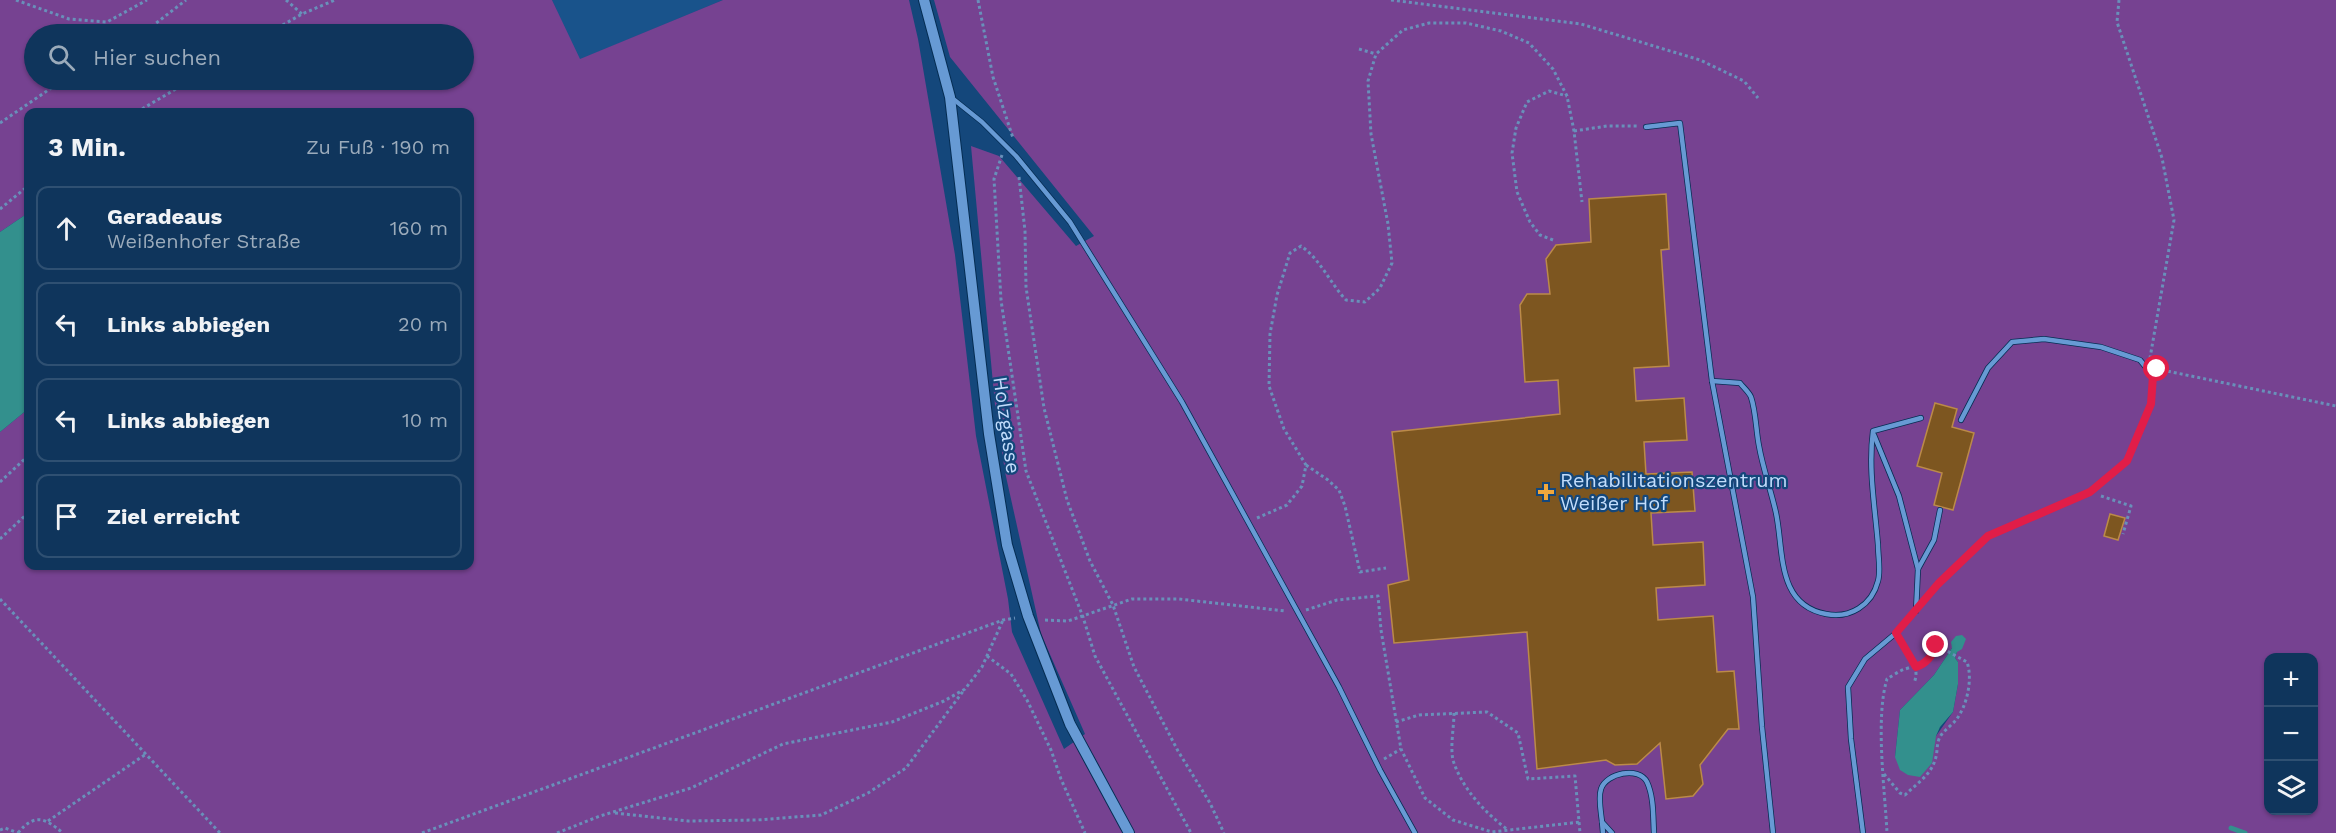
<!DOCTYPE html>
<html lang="de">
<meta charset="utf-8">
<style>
body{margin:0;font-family:"Work Sans",sans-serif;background:#1d4065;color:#f1f3f6}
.controls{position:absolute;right:18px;bottom:18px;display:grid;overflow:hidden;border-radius:12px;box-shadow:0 2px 4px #0004}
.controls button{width:54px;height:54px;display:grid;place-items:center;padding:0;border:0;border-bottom:2px solid #2f5072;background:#0f355c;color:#f1f3f6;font:30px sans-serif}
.stop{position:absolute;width:18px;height:18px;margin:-14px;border:4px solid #e11d48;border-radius:50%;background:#fff}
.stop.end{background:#e11d48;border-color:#fff;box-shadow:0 2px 6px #0008}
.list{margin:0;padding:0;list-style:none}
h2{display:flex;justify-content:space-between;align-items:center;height:78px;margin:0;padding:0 24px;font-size:26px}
h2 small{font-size:20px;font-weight:400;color:#9babbb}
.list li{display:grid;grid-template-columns:39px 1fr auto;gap:18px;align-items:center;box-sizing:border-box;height:84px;margin:0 12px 12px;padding:0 12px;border:2px solid #2f5072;border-radius:12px}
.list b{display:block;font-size:22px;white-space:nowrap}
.list p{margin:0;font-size:20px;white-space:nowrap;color:#9babbb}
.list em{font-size:20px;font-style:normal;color:#9babbb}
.icon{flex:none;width:33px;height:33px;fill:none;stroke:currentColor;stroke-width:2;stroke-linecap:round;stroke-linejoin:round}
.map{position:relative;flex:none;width:2336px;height:833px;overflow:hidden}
.search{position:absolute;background:#0f355c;box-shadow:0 2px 4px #0004;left:24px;top:24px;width:450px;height:66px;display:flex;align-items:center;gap:15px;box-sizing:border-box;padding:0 21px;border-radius:33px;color:#9babbb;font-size:22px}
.panel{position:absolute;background:#0f355c;box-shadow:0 2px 4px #0004;left:24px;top:108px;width:450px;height:462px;border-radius:12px}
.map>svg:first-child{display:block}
.built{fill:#19538b}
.green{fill:#764291;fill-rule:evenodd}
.water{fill:#33908d}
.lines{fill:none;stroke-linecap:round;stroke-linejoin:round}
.stream{stroke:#33908d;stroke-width:5}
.building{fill:#7d5620;stroke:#bb8a49;stroke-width:1.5}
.service-casing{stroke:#052d53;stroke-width:6}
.tertiary-casing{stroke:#052d53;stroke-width:12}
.path{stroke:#6990ba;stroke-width:3;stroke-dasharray:3 3;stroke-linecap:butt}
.service{stroke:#679ad4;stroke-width:4.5}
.tertiary{stroke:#679ad4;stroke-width:10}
.route{stroke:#e11d48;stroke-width:8}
.poi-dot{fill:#efa73e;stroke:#14477b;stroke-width:2}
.labels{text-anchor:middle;stroke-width:4.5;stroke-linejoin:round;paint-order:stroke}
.street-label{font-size:20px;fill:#c2ddfc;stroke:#14477b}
.poi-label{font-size:20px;fill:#c2ddfc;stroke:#14477b;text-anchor:start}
</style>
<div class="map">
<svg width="2336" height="833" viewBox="0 0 2336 833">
<rect width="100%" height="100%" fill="#14477b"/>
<path class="built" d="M552 0H723L579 60Z"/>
<path class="green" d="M0 0H552L580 59 723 0H909L918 39 955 255 976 436 1008 599 1012 632 1064 749 1085 734 1041 634 1005 472 995 405 971 146 999 156 1076 246 1094 236 950 57 934 0H2336V833H0V432L28 409V566H470V112H28V213L0 232ZM34 34H464V80H34ZM1952 648 1957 652 1955 658 1958 662V684L1953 712 1936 736 1895 757 1900 710 1934 675ZM2268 658H2314V810H2268Z"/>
<g class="water">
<path d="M28 213V409L0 432V232Z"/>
<path d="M1962 635 1966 639 1962 649 1957 652 1955 658 1958 662V684L1953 712 1940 727 1936 736 1932 763 1920 777 1908 775 1900 770 1895 757 1900 710 1934 675 1952 648 1951 642 1956 636Z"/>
</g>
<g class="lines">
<path class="stream" d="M2231 828 2245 833"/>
</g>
<g class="building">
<path d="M1666 194 1669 249 1661 250 1669 366 1634 368 1636 401 1684 398 1687 440 1644 442 1646 474 1692 472 1695 511 1651 513 1653 545 1703 542 1705 585 1656 588 1658 620 1713 616 1717 672 1734 671 1739 729H1728L1700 765 1703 784 1693 796 1666 799 1660 743 1637 764 1615 765 1606 760 1537 769 1527 632 1394 643 1388 585 1409 580 1392 432 1560 414 1558 380 1525 382 1520 305 1527 294H1550L1546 259 1556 245 1591 242 1589 199Z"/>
<path d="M1935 403 1957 409 1952 427 1974 433 1953 510 1934 505 1942 473 1917 466Z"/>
<path d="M2110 514 2125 518 2118 540 2104 536Z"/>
</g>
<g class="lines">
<g class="service-casing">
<g id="service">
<path d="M952 98 982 122 1016 156 1070 222 1182 402 1339 687 1380 770 1415 833"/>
<path d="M1646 127 1680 123 1712 381 1753 597 1762 727 1773 833"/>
<path d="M1712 381 1740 383C1743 387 1749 392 1751 397 1756 412 1756 431 1759 446 1763 469 1771 490 1776 513 1784 550 1776 605 1826 614 1850 619 1872 605 1878 581 1881 571 1878 556 1878 545 1875 507 1868 469 1873 431L1921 418"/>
<path d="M1874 435 1899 496 1918 569 1916 611"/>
<path d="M1918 569 1934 540 1940 510"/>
<path d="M1602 822 1603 833"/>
<path d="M1612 833 1602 822C1601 812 1598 798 1601 789 1606 773 1639 766 1647 782 1654 797 1653 817 1654 833"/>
<path d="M1863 833 1851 739 1848 687 1865 659 1896 633 1938 584 1988 536 2090 492 2127 461 2151 404 2153 376 2140 360 2101 347 2044 339 2012 342 1988 368 1961 420"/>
</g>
</g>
<g class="tertiary-casing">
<path id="tertiary" d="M924 0 950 97 989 434 1007 545 1028 616 1070 724 1129 833"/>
</g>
<g class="path">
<path d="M16 0 69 19 107 22 147 0"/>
<path d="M286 0 302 14"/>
<path d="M978 0 993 77 1013 138"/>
<path d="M1391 0 1581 24 1700 60 1744 81 1758 98"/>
<path d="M2119 0 2117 22 2162 158 2174 220 2150 358"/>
<path d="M142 34 186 0"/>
<path d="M267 34 302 14 335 0"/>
<path d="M1359 49 1376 54"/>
<path d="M137 112 191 80"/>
<path d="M0 123 63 80"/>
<path d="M1574 131 1607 126H1638"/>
<path d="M1002 155 994 179 1001 300 1026 471 1083 617 1095 656 1191 833"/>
<path d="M1019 177 1025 231 1026 287 1044 408 1067 500 1090 561 1113 605 1134 667 1178 751 1210 803 1224 833"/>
<path d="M0 209 28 186"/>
<path d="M1553 240 1540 235 1530 222 1517 192 1512 153 1516 128 1527 102 1549 91 1567 96"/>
<path d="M2162 370 2336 406"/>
<path d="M1306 465 1328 480 1339 490 1345 506 1360 572 1386 568"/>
<path d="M0 482 28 456"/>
<path d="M2101 496 2131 506 2123 534"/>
<path d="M1257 518 1287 505 1302 486 1306 465 1284 429 1269 386 1270 334 1277 295 1290 253 1301 246C1321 260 1330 283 1346 300L1365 302 1380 288 1392 263 1388 224 1371 134 1368 81 1376 54 1403 30 1429 23H1466L1501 31 1529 43 1553 69 1567 96 1574 131 1582 202"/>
<path d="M0 539 28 513"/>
<path d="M0 599 220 833"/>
<path d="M1306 610 1337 600 1378 596 1381 630 1401 749 1425 798 1453 820 1492 832 1580 822"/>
<path d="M1045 620 1068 621 1132 599H1179L1285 611"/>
<path d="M1900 640C1908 654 1921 667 1914 683"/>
<path d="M987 656 1011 674 1027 700 1051 750 1061 779 1085 833"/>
<path d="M1454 713C1454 727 1450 746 1453 760 1461 787 1485 813 1507 829"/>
<path d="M1396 722 1419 715 1487 712 1518 733 1528 779 1575 776 1580 833"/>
<path d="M1384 759 1401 749"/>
<path d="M1884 774 1900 793 1905 795C1916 784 1931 775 1935 760 1938 753 1936 744 1940 737 1943 731 1951 726 1956 720 1967 706 1973 679 1967 662L1936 645C1930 663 1921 664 1905 669 1899 671 1892 676 1887 679 1875 718 1885 791 1887 833"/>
<path d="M615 813 688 821 757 820 821 815 868 793 906 768 964 690"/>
<path d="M48 821 146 754"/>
<path d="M0 830 5 828 18 833"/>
<path d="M18 833C35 812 46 819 63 833"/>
<path d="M422 833 1003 620 1015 618"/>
<path d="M557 833 600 816 691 788 783 744 892 722 944 701 965 689 982 667 1003 620"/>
</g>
<use href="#service" class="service"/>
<use href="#tertiary" class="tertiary"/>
</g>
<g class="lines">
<path class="route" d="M1936 645C1933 655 1926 664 1916 667L1896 633 1938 584 1988 536 2090 492 2127 461 2151 404 2153 376 2148 368 2157 369"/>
</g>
<path class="poi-dot" d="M1543 483h6v6h6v6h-6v6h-6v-6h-6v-6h6z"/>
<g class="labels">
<g class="street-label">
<text transform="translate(1007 425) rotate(82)" y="7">Holzgasse</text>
</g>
<g class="poi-label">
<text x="1560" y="487">Rehabilitationszentrum<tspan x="1560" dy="23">Weißer Hof</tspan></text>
</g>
</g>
</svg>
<div class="controls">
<button>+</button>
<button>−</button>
<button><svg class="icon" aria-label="layers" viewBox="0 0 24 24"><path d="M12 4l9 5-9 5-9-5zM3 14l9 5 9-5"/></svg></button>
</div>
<div class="stop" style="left:2157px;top:369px"></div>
<div class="stop end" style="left:1936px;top:645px"></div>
<div class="search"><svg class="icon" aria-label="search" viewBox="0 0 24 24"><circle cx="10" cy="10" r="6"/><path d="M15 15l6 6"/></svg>Hier suchen</div>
<section class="panel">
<h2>3 Min.<small>Zu Fuß · 190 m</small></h2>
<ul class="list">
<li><svg class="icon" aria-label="ahead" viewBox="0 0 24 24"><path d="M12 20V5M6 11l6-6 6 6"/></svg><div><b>Geradeaus</b><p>Weißenhofer Straße</p></div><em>160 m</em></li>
<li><svg class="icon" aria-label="left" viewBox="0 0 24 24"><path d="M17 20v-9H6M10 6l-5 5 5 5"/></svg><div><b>Links abbiegen</b></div><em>20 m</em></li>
<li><svg class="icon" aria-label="left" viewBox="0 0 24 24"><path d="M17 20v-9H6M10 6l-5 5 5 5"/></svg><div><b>Links abbiegen</b></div><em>10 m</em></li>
<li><svg class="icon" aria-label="arrive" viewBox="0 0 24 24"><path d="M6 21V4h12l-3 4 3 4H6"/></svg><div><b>Ziel erreicht</b></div></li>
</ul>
</section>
</div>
